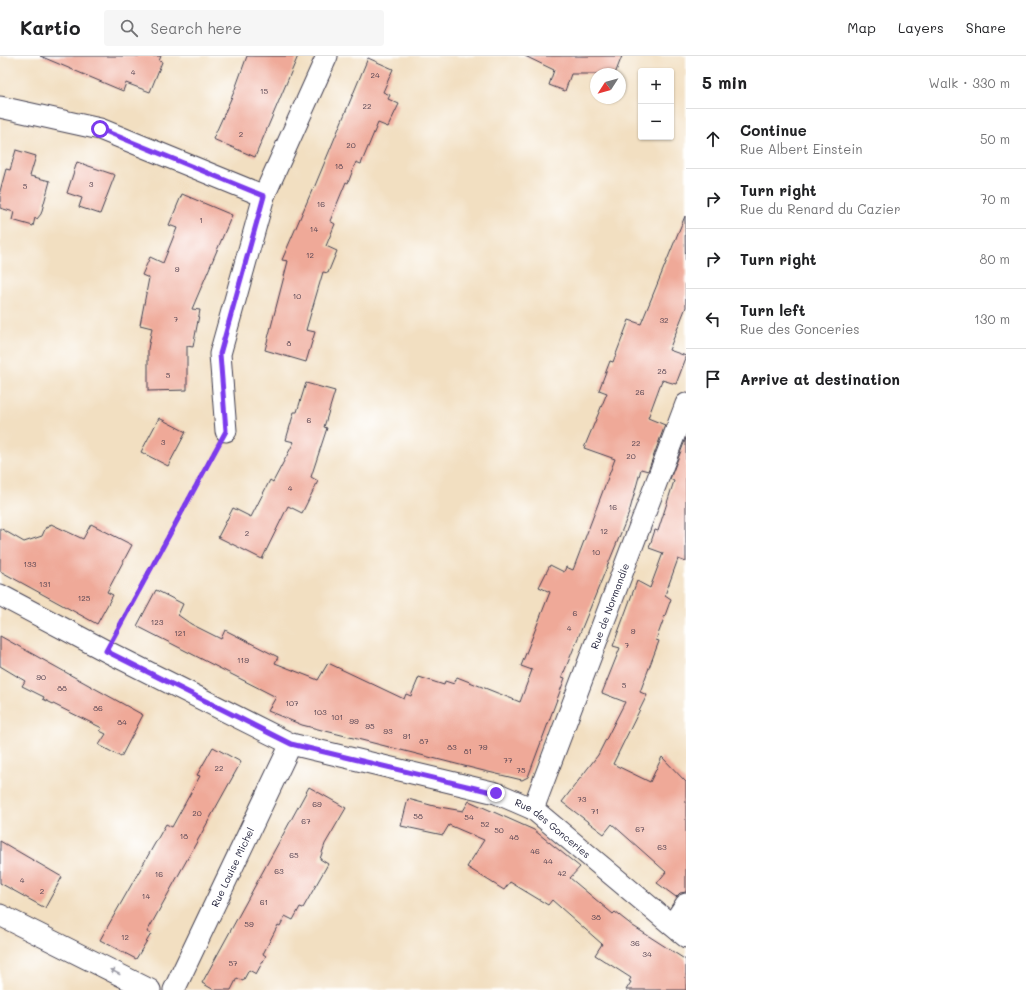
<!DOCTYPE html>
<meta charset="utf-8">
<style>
body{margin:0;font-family:Mali,sans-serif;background:#f6f6f6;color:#202124}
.controls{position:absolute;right:12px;top:12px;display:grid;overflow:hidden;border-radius:4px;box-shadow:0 1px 3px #0004}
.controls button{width:36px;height:36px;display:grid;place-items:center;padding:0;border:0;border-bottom:1px solid #e0e0e0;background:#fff;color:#202124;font:20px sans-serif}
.compass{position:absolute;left:590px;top:12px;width:36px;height:36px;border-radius:50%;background:#fff;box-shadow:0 1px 3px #0004;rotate:234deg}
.stop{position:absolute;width:12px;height:12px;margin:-9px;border:3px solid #7c3aed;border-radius:50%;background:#fff}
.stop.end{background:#7c3aed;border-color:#fff;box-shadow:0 1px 4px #0008}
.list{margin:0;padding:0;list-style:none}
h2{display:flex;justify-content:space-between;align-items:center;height:52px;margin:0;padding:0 16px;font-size:17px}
h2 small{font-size:13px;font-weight:400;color:#757577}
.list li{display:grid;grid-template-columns:26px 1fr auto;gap:12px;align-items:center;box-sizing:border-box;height:60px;padding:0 16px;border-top:1px solid #e0e0e0}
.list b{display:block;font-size:15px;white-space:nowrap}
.list p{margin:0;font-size:13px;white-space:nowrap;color:#757577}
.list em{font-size:13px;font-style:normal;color:#757577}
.icon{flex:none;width:22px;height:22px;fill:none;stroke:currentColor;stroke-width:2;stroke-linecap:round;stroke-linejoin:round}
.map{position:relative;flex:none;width:686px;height:934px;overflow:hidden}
header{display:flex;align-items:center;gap:24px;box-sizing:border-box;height:56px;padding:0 20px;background:#fff;border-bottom:1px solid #e0e0e0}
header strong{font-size:19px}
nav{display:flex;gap:22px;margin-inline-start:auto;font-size:14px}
.search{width:280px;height:36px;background:#f6f6f6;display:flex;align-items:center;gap:10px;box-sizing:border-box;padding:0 14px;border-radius:4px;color:#757577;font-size:15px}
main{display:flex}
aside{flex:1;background:#fff}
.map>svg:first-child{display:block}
.building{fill:#efa998}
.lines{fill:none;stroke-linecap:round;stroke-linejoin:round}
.street-casing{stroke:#413e4f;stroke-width:23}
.path{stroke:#413e4f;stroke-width:2.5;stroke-dasharray:3 3;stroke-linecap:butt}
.street{stroke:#fff;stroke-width:21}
.oneway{fill:#9c9ca7}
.route{stroke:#7c3aed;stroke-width:5}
.labels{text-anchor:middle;stroke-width:3.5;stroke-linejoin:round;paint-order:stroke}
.number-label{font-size:8px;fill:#554452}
.street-label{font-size:10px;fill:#22223b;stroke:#fff}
</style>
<header>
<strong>Kartio</strong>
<div class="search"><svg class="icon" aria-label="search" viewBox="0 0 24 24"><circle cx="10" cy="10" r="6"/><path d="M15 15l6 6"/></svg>Search here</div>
<nav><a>Map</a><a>Layers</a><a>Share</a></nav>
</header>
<main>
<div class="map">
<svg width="686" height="934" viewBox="0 0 686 934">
<rect width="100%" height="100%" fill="#fff"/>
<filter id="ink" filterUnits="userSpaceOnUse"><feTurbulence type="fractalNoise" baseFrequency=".025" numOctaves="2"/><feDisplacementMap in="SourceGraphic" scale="8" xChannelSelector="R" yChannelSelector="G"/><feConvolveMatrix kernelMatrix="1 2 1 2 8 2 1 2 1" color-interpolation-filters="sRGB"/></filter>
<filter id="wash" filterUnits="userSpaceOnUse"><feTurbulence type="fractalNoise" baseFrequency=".012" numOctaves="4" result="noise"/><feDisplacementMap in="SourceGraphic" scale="16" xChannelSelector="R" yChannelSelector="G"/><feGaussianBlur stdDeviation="0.9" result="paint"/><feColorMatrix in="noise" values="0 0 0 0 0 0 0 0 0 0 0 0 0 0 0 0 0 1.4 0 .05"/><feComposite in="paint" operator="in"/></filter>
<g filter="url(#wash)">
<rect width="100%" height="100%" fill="#f2dfc1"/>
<g id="blocks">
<g class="building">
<path d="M40 0H161L159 5 162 6 150 36 126 27 123 35Z"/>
<path d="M247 0H298L255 101 213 83 234 36Z"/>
<path d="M525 0H622L615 18H571L565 35 549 29 554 14Z"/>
<path d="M368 2 393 13 383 36 390 39 388 43 399 48 388 71 378 67 361 108 356 106 348 127 346 126 330 165 335 168 326 190 337 195 328 217 323 216 306 274 315 276 306 306 265 294 288 205 282 204 313 132H314Z"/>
<path d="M16 94 36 100 30 120 50 125 41 158 37 163 35 162 33 170 12 164 14 156 0 152V135L6 113 10 114Z"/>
<path d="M77 106 115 119 100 158 79 151 82 142 67 137Z"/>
<path d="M182 138 232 159 192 253 200 254 193 291 187 290V334L148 335V293L152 272 140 269 149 222 142 219 150 201 163 207 177 172 169 169Z"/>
<path d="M685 160 686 251 669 294 686 300V302L676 328 662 324 648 362 665 369 648 415 641 413 629 457 562 621 565 622 528 721 522 724 480 714 302 669 268 655 276 641 137 570 156 534 183 548 178 559 191 568 221 583 225 574 278 601 275 607 318 624 328 607 404 643 406 638 411 640 419 621 444 629 445 625 454 628 457 621 520 646 532 614 521 610 550 536 539 531 550 509 564 516 566 511 573 514 615 403 584 392 607 337 599 334 610 305 613 306 629 264 641 268Z"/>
<path d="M306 327 335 335 324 371 327 372 311 421 318 425 302 457 288 450 262 503 218 481 233 452 251 461 270 424 273 426 294 386 286 384 294 356H297Z"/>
<path d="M159 362 186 376 168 410 141 396Z"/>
<path d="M686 382V506L678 503 665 539 671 543 656 584 659 585 640 636 647 639 613 708 650 726 662 701 686 726V836L680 837 676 841 657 827 666 816 612 768 604 778 562 746 598 699 625 646 602 637 620 592 613 590 637 525 650 532 663 497 649 492 655 474 658 475 674 425 670 423Z"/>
<path d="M51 468 83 483 91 468 132 489 107 536 113 539 97 568 0 515V472L24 486 42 480 46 471 48 472Z"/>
<path d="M0 580 143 659 121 701 99 689 106 678 100 675 102 672 43 643 44 641 22 630 25 625 0 610Z"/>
<path d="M213 691 241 706 147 876 151 878 136 903 100 884 166 768 172 771 200 720 197 719Z"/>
<path d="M309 731 346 752 325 788 320 803 328 808 303 852 300 851 293 864 285 860 280 870 278 869 263 898 266 900 256 918 249 914 243 925 237 922 231 934H214L202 927Z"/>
<path d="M408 743 434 750 463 755 469 745 534 774 580 811 570 822 613 858 615 856 633 870 686 904V934H626L631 926 629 925 631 922 595 899 602 888 552 844 548 849 510 826 504 834 467 811 484 784 449 769 443 779 401 770Z"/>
<path d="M0 785 62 821 45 852 0 827Z"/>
</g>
</g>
</g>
<g filter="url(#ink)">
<use href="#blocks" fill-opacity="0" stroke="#413e4f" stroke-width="1"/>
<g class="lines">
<g class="street-casing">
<g id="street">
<path d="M0 51 100 73 264 140"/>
<path d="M226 375 220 298 264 140 327 0"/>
<path id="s1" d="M0 539 106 595 291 688 496 737 533 753 686 881"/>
<path id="s2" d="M533 753 686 348"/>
<path d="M0 859 150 934"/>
<path d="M672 869 686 848"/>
<path id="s3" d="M174 934 291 688"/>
</g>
</g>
<path class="path" d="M116 576 216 393"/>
<use href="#street" class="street"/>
</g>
<defs><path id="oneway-solid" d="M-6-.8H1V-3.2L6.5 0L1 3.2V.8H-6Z"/></defs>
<use class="oneway" href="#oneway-solid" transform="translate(115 916) rotate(-153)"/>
</g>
<g class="lines" filter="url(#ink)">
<path class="route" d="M100 73 264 140 220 298 226 375 106 595 291 688 496 737"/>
</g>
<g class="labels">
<g class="number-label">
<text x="133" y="19">4</text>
<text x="375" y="22">24</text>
<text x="264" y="38">15</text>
<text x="367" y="53">22</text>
<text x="241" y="81">2</text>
<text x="351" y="92">20</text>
<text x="339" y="113">18</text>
<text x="91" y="131">3</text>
<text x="25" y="133">5</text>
<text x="321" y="151">16</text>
<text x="201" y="167">1</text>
<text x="314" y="176">14</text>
<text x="310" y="202">12</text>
<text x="177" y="216">9</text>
<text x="297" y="243">10</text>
<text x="176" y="266">7</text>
<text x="664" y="267">32</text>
<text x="289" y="290">8</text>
<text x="662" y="318">28</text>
<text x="168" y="322">5</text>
<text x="640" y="339">26</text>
<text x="309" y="367">6</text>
<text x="163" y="389">3</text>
<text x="636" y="390">22</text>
<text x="631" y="403">20</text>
<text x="290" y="435">4</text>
<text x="613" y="454">16</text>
<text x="604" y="478">12</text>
<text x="247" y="480">2</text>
<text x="596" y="499">10</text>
<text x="30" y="511">133</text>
<text x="45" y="531">131</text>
<text x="84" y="545">125</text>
<text x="575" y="560">6</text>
<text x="157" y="569">123</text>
<text x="569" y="575">4</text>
<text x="633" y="578">9</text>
<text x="180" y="580">121</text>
<text x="627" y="592">7</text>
<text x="243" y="607">119</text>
<text x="41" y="624">90</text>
<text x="624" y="632">5</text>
<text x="62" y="635">88</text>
<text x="292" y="650">107</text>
<text x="98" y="655">86</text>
<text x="320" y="659">103</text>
<text x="337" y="664">101</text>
<text x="354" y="668">99</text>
<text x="122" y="669">84</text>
<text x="370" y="673">95</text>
<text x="388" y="678">93</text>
<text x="407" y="683">91</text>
<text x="424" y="688">87</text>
<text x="452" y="694">83</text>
<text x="483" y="694">79</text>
<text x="468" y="698">81</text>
<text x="508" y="707">77</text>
<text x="219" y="715">22</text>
<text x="521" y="717">75</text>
<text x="582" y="746">73</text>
<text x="317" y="751">69</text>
<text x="595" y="758">71</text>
<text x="197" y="760">20</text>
<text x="418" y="763">58</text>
<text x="469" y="764">54</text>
<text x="306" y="768">67</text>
<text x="485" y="771">52</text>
<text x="640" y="776">67</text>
<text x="499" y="777">50</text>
<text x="184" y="783">18</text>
<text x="514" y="784">48</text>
<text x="662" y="794">63</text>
<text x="535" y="798">46</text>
<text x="294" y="802">65</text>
<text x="548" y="808">44</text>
<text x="279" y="818">63</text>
<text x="562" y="820">42</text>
<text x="159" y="821">16</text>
<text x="22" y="827">4</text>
<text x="42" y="838">2</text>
<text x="146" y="843">14</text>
<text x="264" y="849">61</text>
<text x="596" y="864">38</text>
<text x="249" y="871">59</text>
<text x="125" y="884">12</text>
<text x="635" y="890">36</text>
<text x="647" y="901">34</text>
<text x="233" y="910">57</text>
</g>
<g class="street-label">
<text dy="4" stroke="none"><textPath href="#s2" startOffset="217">Rue de Normandie</textPath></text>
<text dy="4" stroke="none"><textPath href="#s1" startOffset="605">Rue des Gonceries</textPath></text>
<text dy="4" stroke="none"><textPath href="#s3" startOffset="136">Rue Louise Michel</textPath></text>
</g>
</g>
</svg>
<div class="controls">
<button>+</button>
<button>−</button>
</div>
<svg class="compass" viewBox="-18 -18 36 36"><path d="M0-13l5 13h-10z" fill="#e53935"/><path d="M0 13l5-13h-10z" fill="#757577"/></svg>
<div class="stop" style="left:100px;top:73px"></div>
<div class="stop end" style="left:496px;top:737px"></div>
</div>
<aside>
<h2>5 min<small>Walk · 330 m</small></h2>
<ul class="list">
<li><svg class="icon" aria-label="ahead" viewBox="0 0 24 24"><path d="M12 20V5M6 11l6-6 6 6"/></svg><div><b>Continue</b><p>Rue Albert Einstein</p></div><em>50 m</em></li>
<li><svg class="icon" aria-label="right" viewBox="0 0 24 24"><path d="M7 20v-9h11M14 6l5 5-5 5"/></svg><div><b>Turn right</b><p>Rue du Renard du Cazier</p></div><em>70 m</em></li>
<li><svg class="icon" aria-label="right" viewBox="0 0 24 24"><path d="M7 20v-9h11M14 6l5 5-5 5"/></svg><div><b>Turn right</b></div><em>80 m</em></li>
<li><svg class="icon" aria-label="left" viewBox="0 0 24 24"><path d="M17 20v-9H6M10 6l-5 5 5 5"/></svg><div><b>Turn left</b><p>Rue des Gonceries</p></div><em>130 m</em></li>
<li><svg class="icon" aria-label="arrive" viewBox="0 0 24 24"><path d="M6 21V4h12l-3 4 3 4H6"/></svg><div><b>Arrive at destination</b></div></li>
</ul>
</aside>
</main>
